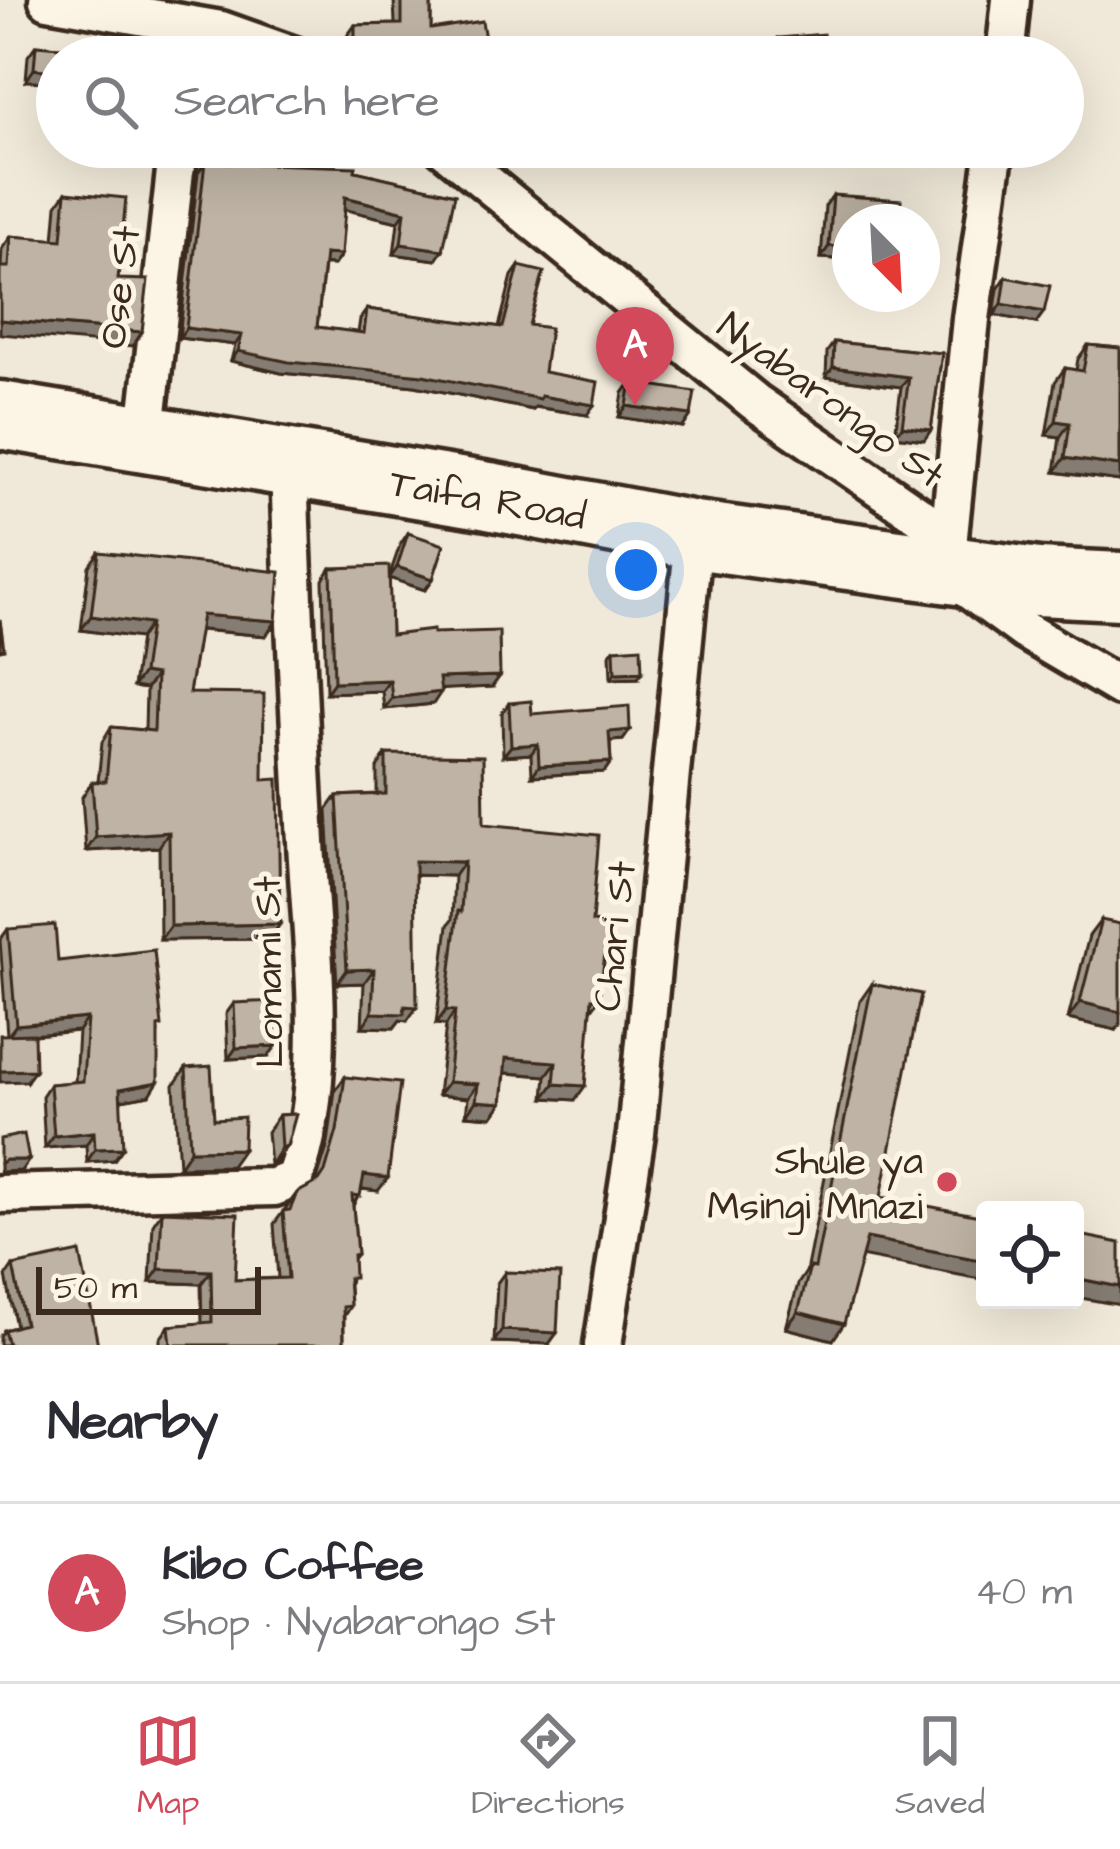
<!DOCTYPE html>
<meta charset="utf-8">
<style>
body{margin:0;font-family:"Architects Daughter",sans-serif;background:#f7f7f7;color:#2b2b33}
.controls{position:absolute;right:36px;bottom:36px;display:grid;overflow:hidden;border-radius:12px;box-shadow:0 12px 48px #0002}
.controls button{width:108px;height:108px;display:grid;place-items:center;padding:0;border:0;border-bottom:3px solid #e1e1e2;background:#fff;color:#2b2b33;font:60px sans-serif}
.compass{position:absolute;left:832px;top:204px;width:108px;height:108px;border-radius:50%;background:#fff;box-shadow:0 12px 48px #0002;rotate:156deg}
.scale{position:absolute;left:36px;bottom:30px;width:225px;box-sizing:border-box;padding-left:12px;border:6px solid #3b2a1e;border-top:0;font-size:33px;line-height:42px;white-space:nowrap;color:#3b2a1e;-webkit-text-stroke:9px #fcf5e5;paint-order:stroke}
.you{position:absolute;left:636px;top:570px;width:42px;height:42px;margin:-30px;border:9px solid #fff;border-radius:50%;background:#1a73e8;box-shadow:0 0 0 18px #1a73e833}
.badge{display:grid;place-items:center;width:78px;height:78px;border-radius:50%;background:#d1495b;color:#fff;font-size:39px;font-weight:700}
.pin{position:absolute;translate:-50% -99px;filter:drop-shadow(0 3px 6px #0008)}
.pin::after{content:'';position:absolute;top:63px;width:42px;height:36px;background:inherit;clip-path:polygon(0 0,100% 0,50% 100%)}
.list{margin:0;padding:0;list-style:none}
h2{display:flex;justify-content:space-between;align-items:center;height:156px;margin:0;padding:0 48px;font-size:51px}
h2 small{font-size:39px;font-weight:400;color:#7c7c81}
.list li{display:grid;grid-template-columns:78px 1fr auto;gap:36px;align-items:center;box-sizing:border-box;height:180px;padding:0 48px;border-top:3px solid #e1e1e2}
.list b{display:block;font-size:45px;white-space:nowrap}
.list p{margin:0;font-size:39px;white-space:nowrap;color:#7c7c81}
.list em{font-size:39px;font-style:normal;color:#7c7c81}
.icon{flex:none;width:66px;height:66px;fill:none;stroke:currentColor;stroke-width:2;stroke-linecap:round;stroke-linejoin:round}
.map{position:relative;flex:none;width:1120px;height:1345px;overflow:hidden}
.search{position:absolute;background:#fff;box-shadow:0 12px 48px #0002;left:36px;right:36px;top:36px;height:132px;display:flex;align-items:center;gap:30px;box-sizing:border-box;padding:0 42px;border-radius:66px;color:#7c7c81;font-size:45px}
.sheet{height:336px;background:#fff}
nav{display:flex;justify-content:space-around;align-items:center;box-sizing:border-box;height:168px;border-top:3px solid #e1e1e2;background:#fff;font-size:33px;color:#7c7c81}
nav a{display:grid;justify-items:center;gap:6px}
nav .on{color:#d1495b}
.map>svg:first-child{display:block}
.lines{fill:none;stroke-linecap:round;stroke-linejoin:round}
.street-casing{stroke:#3b2a1e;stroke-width:45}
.highway-casing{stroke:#3b2a1e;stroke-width:75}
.street{stroke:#fcf5e5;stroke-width:36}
.highway{stroke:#fcf5e5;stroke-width:66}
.wall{fill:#a39a8d;stroke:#3b2a1e;stroke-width:3}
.shaded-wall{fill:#857d73;stroke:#3b2a1e;stroke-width:3}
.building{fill:#beb3a4;stroke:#3b2a1e;stroke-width:3}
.poi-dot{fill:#d1495b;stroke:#fcf5e5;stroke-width:4.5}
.labels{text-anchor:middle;stroke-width:10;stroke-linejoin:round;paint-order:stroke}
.street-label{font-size:39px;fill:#3b2a1e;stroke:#fcf5e5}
.poi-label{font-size:39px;fill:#3b2a1e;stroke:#fcf5e5;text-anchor:end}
</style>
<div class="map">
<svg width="1120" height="1345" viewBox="0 0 1120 1345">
<rect width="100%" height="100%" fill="#f0e9d9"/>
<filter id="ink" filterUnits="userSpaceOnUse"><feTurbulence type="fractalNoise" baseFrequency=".00833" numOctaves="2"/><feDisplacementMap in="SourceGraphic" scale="24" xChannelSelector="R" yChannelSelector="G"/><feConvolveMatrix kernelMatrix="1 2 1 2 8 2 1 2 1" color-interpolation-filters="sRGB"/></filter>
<g filter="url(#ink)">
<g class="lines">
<g class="street-casing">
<g id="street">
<path d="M48 0 221 30 297 57"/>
<path d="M1005 57 1011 0"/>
<path d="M443 147 755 402 949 536"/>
<path d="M995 147 971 319 949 536 940 569 1025 631 1120 687"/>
<path d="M145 439 175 171 182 147"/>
<path d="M0 1194 274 1187 294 1179C331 1080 311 946 306 842 299 717 293 591 289 466"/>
<path d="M603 1345 636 1134 694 535"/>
</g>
</g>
<g class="highway-casing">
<path id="highway" d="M0 415 489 496 694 535 1038 582 1120 586"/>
</g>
<use href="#street" class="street"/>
<use href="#highway" class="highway"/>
</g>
<g class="wall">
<path d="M394 0H431V29L488 57H347V36L355 25 395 24Z"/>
<path d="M778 38 825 50 852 57H767Z"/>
<path d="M36 45 95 50 26 81 28 56Z"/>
<path d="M205 162 355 171 455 194 436 260 394 254 398 222 345 209 341 255 334 265H324L317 327 358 333 360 319 367 309 499 327 512 276 519 266 529 325 544 372 587 415 535 407 533 410 415 386 281 373 231 361 235 345 179 338 198 173Z"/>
<path d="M66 192 118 279 133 346 1 267 2 249 11 236 54 240 57 205Z"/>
<path d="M833 195 850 222V260L821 258 825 206Z"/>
<path d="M1006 277 1036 323 994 315 998 289Z"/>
<path d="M834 342 942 353 931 430 924 440 895 436 901 387 826 377 827 352Z"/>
<path d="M1088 345 1120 348V481L1055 472 1060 437 1046 435 1055 382 1065 368 1076 370 1078 359Z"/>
<path d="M631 382 691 415 683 427 619 417 623 393Z"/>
<path d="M408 533 433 579 425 590 389 578 391 635 433 633 492 687 440 689 433 704 384 709 382 691 326 693 323 580 331 568 389 577 400 545Z"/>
<path d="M99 552 266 636 199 630 189 693 263 780 280 924 270 939 160 940 159 847 86 851 82 797 92 782H98L102 742 111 727 145 730 146 689 133 687 140 638 81 630 89 566Z"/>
<path d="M614 649 638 678 611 679 610 654Z"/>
<path d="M509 703 532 714 630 730 623 740 610 741 611 762 604 772 532 776 531 754 503 756 502 713Z"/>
<path d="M386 754 484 824 592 922 599 999 591 1010 575 1100 544 1098 546 1076 505 1073 502 1103 492 1117 466 1115 468 1098 438 1095 446 1025 436 1024 448 925 452 920 454 876 415 875 407 1021 400 1020 394 1028 362 1027 364 983 337 984 327 810 337 796 377 794V768Z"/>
<path d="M1101 920 1116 1030 1068 1019 1089 936Z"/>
<path d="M8 929 58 961 158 1032 150 1095 121 1100 114 1160 87 1162 86 1145 45 1148 42 1096 50 1084 75 1082 78 1031 34 1035 27 1081 7 1035 0 940Z"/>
<path d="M872 984 862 1256 833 1340 786 1328 798 1284 806 1272 860 1001Z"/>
<path d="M234 1003 268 1057 228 1059 226 1014Z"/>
<path d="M186 1068 214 1119 231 1166 179 1167 174 1085Z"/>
<path d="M345 1077 378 1191 361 1189 353 1206 357 1254 353 1259 349 1285 350 1306 344 1316V1345H160V1339L169 1326 202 1323 201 1284 150 1282 153 1224 162 1211 235 1280 278 1278 274 1224 297 1193 316 1183 328 1144 335 1090Z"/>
<path d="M296 1114 275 1162 270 1165 267 1132 279 1115Z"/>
<path d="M13 1266 98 1345H0V1336L4 1330 16 1327 6 1276Z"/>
<path d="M505 1272 549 1344 494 1342 497 1283Z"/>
</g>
<g class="shaded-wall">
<path d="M461 53 459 57H353L355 54Z"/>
<path d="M34 69 57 71V83L26 81Z"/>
<path d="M345 197 405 212 398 222 338 208Z"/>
<path d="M401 244 443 250 436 260 394 254Z"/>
<path d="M829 246 850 248V260L821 258Z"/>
<path d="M325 254 341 255 334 265 318 264Z"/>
<path d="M1002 304 1044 312 1036 323 994 315Z"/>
<path d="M0 320 142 332 133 346 0 334Z"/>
<path d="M186 328 242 335 235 345 179 338Z"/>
<path d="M238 351 423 375 594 405 587 415 535 407 533 410 415 386 281 373 231 361Z"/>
<path d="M833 367 909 377 901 387 826 377Z"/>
<path d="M627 406 691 415 683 427 619 417Z"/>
<path d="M1056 421 1070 423 1060 437 1046 435Z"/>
<path d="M902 426 931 430 924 440 895 436Z"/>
<path d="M1065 458 1120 466V481L1055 472Z"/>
<path d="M397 567 433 579 425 590 389 578Z"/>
<path d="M202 615 276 621 266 636 192 629Z"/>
<path d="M91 616 150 624 140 638 81 630Z"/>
<path d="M642 672 638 678 611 679 615 673Z"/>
<path d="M143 673 156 675 146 689 133 687Z"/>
<path d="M500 676 492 687 431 690 439 678Z"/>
<path d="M390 680 382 691 326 693 334 682Z"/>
<path d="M441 692 433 704 384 709 392 698Z"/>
<path d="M630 730 623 740 602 742 609 732Z"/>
<path d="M538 744 531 754 503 756 511 746Z"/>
<path d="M611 762 604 772 532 776 539 766Z"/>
<path d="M169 832 159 847 86 851 96 837Z"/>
<path d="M415 861 464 862 454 876 405 875Z"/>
<path d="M280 924 270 939 160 940 170 926Z"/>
<path d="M374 969 364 983 337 984 347 970Z"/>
<path d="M1080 1002 1120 1012V1025L1116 1030 1068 1019Z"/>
<path d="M405 1006 417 1007 407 1021 400 1020 394 1028 362 1027 372 1013Z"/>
<path d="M446 1010 455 1011 446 1025 436 1024Z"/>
<path d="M87 1018 78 1031 7 1037 16 1025Z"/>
<path d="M276 1046 268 1057 228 1059 236 1048Z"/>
<path d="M506 1058 556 1062 546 1076 496 1072Z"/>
<path d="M35 1070 27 1081 0 1082V1071Z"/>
<path d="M158 1082 150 1095 111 1102 120 1089Z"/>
<path d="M448 1082 478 1084 468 1098 438 1095Z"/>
<path d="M554 1084 585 1086 575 1100 544 1098Z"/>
<path d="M476 1101 502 1103 492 1117 466 1115Z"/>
<path d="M94 1132 86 1145 45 1148 54 1136Z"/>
<path d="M287 1146 275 1162 270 1165 281 1148Z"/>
<path d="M123 1148 114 1160 87 1162 95 1149Z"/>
<path d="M243 1149 231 1166 179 1167 190 1150Z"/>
<path d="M6 1160H29L21 1171 0 1172V1163Z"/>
<path d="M364 1175 388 1178 378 1191 355 1188Z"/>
<path d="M867 1238 985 1261V1280L855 1255Z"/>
<path d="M159 1269 211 1271 201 1284 150 1282Z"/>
<path d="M1075 1278 1120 1287V1305L1075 1297Z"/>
<path d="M798 1312 844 1324 833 1340 786 1328Z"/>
<path d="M502 1330 557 1333 549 1344 494 1342Z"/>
</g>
<g class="building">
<path d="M402 0H431V29L482 21 488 57H462L461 53 355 54V25L402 24Z"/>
<path d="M823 34 825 50 851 48 852 57H780L778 38Z"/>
<path d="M36 45 95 50 94 57H57V71L34 69Z"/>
<path d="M205 162 356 167 355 171 455 194 443 250 401 244 405 212 345 197 341 255 325 254 317 327 364 333 367 309 503 327 519 266 544 272 529 325 550 328 544 372 598 382 594 405 541 396 540 399 423 375 289 362 238 351 242 335 186 328Z"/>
<path d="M66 192 126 198 118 279 148 280 142 332 0 320V267H9L11 236 62 240Z"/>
<path d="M833 195 901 200 899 222H850V248L829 246Z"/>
<path d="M1006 277 1050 286 1044 312 1002 304Z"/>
<path d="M834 342 942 353 931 430 902 426 909 377 833 367Z"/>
<path d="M1088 345 1120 348V466L1065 458 1070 423 1056 421 1065 368 1083 371Z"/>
<path d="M631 382 695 392 691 415 627 406Z"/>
<path d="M408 533 444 545 433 579 397 567Z"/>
<path d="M99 552 280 572 276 621 202 615 189 693 264 694 263 780 278 779 280 924 170 926 169 832 96 837 92 782 106 781 111 727 154 731 156 675 143 673 150 624 91 616Z"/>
<path d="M389 566 391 635 433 630V633L499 631 500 676 439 678 441 692 392 698 390 680 334 682 331 568Z"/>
<path d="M0 619 4 649 0 650Z"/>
<path d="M641 647 642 672 615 673 614 649Z"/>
<path d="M531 701 532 714 629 706 630 730 609 732 611 762 539 766 538 744 511 746 509 703Z"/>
<path d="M386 754 483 756 484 824 599 835 592 922 609 924 599 999 592 998 585 1086 554 1084 556 1062 506 1058 502 1103 476 1101 478 1084 448 1082 455 1011 446 1010 458 911 461 912 464 862 415 861 417 1007 405 1006 404 1014 372 1013 374 969 347 970 337 796 386 794Z"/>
<path d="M1101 920 1120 924V1012L1080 1002Z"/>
<path d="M55 925 58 961 154 950 162 1026 158 1027V1082L120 1089 123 1148 95 1149 94 1132 54 1136 50 1084 83 1081 87 1018 16 1025 8 929Z"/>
<path d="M872 984 921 994 881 1197 985 1217V1261L867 1238 844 1324 798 1312 810 1267 815 1268Z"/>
<path d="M274 1001 276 1046 236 1048 234 1003Z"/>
<path d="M34 1034 35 1070 0 1071V1035Z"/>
<path d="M211 1066 214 1119 244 1117 243 1149 190 1150 186 1068Z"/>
<path d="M345 1077 400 1083 388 1178 364 1175 360 1196 352 1195 357 1254 353 1255 354 1278H348L350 1306 343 1307 344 1345H171L169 1326 212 1322 211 1271 159 1269 162 1211 238 1214 235 1280 288 1278 283 1211 290 1210 297 1193 319 1181 325 1172 337 1131Z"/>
<path d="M296 1114 287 1146 281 1148 279 1115Z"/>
<path d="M24 1134 29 1160H6L0 1163V1139Z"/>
<path d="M1075 1234 1120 1243V1287L1075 1278Z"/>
<path d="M80 1252 98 1345H8L4 1330 25 1324 13 1266Z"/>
<path d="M505 1272 560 1274 557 1333 502 1330Z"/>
</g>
</g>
<circle class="poi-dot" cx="947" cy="1182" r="12"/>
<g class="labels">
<g class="street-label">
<text transform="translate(118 287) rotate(-83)" y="14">Ose St</text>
<text transform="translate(832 399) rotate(36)" y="14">Nyabarongo St</text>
<text transform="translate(488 498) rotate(10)" y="14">Taifa Road</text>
<text transform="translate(613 936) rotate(-84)" y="14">Chari St</text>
<text transform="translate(267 972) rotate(-91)" y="14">Lomami St</text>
</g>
<g class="poi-label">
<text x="923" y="1174">Shule ya<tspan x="923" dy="45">Msingi Mnazi</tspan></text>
</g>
</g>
</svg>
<div class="controls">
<button><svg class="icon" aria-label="locate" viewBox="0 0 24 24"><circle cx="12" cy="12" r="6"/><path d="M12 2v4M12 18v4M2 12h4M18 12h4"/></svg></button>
</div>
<svg class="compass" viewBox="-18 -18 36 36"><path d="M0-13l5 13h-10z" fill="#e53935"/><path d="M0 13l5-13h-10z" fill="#7c7c81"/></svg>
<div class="scale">50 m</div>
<div class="you"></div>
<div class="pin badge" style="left:635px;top:406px">A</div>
<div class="search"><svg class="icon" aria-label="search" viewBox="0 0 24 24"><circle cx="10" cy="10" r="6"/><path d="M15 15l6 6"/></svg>Search here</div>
</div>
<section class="sheet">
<h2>Nearby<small></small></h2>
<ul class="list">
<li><span class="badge">A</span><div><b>Kibo Coffee</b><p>Shop · Nyabarongo St</p></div><em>40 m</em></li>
</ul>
</section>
<nav>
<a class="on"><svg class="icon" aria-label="map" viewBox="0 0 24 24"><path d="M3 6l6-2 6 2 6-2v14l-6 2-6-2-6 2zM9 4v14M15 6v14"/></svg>Map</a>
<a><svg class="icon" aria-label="directions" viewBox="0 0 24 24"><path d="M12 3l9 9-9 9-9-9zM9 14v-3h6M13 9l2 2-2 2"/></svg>Directions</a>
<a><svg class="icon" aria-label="saved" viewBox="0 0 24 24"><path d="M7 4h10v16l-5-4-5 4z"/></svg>Saved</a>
</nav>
